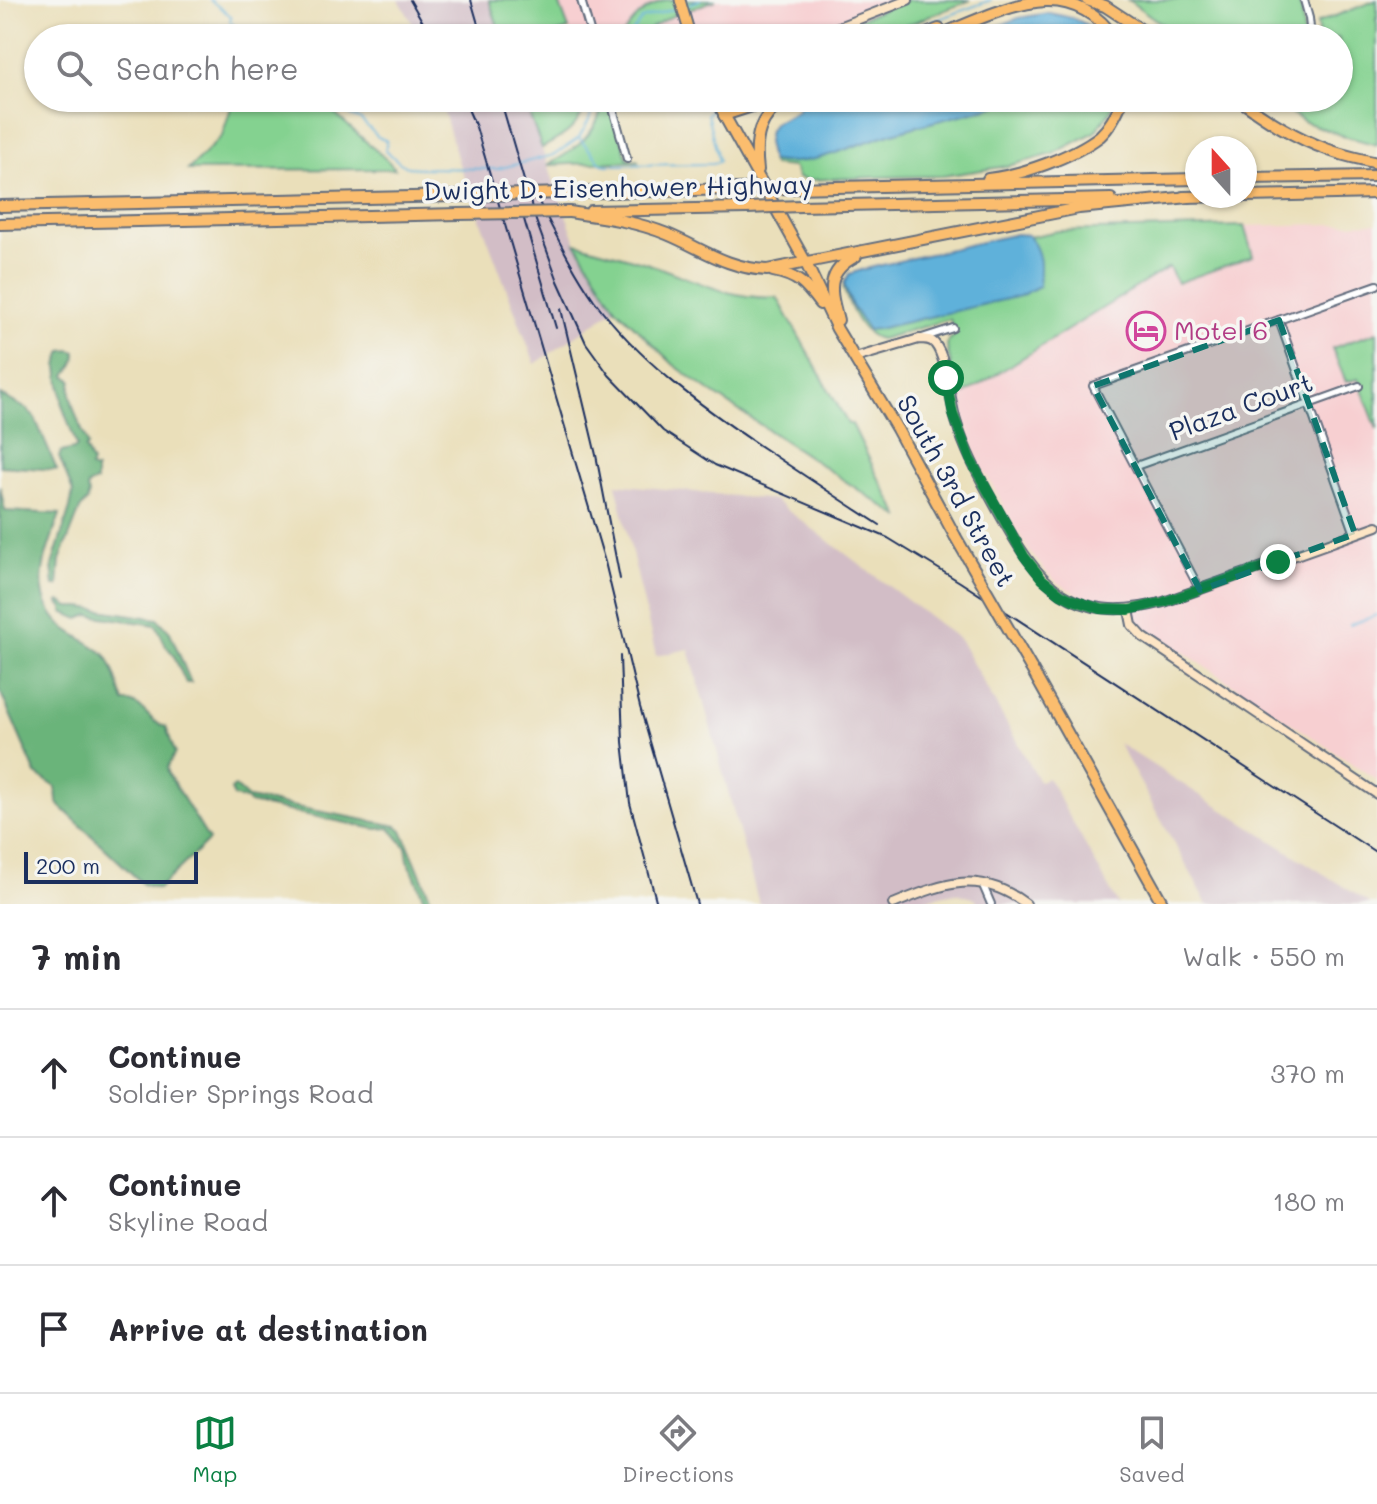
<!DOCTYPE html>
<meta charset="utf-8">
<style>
body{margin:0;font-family:Mali,sans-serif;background:#f2f2f3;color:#2b2b33}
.compass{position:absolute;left:1185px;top:136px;width:72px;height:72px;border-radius:50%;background:#fff;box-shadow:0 2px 6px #0004;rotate:339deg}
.scale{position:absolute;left:24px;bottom:20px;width:174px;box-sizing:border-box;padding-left:8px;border:4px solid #1b2f5e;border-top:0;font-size:22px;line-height:28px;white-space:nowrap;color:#1b2f5e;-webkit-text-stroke:6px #f6f6f2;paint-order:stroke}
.stop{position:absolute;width:24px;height:24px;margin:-18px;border:6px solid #0b8043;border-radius:50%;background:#fff}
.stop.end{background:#0b8043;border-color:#fff;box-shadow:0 2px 8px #0008}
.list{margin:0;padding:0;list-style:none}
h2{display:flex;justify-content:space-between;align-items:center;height:104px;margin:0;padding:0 32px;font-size:34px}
h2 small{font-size:26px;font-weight:400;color:#7c7c81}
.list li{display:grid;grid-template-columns:52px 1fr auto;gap:24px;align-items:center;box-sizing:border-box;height:128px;padding:0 32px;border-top:2px solid #e1e1e2}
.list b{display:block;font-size:30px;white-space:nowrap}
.list p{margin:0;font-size:26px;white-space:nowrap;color:#7c7c81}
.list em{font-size:26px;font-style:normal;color:#7c7c81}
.icon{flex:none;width:44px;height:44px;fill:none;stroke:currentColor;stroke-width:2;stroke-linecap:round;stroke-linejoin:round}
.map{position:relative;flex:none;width:1377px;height:904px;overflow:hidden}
.search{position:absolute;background:#fff;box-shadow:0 2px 6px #0004;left:24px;right:24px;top:24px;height:88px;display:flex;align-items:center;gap:20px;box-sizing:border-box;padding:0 28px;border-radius:44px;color:#7c7c81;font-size:30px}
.sheet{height:488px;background:#fff}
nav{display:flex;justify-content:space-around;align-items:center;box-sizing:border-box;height:112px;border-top:2px solid #e1e1e2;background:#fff;font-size:22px;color:#7c7c81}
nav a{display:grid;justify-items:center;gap:4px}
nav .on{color:#0b8043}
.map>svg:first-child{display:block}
.built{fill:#f7cfd1}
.industrial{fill:#d2bdc6}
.green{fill:#84d290;stroke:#508077;stroke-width:2}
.forest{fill:#6bb47a;stroke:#43726c;stroke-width:2}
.water{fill:#5fb1da;stroke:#3d709c;stroke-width:2}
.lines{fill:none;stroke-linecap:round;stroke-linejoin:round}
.stream{stroke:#5fb1da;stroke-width:2}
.street-casing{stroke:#636d7e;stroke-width:10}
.secondary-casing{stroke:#636d7e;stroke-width:12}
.primary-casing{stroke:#636d7e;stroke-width:13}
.highway-casing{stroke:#636d7e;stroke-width:14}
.street{stroke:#fff;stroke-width:6}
.secondary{stroke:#fde5c5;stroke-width:8}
.primary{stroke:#fbbd6e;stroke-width:9}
.highway{stroke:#fbbd6e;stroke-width:10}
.rail{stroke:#1b2f5e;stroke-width:2}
.highway-bridge-casing{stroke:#636d7e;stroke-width:14;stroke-linecap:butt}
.highway-bridge{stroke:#fbbd6e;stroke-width:10}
.route{stroke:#0b8043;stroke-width:10}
.marked{fill:#0f766e;fill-opacity:0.2;stroke:#0f766e;stroke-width:6;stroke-dasharray:16 10;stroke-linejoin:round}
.labels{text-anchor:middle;stroke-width:7;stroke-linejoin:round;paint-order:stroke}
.street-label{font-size:26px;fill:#1b2f5e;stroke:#f6f6f2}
.hotel-label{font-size:26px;fill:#b23c85;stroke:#f6f6f2;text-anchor:start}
</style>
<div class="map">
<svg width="1377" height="904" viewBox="0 0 1377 904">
<rect width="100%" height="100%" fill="#f6f6f2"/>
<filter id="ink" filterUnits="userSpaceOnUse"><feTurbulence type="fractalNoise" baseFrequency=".0125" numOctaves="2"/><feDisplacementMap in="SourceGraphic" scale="16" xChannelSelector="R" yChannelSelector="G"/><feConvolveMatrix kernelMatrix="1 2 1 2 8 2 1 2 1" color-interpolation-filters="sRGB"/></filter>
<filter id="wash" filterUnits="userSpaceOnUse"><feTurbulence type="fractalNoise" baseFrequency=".006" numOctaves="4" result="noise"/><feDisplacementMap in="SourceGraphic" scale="32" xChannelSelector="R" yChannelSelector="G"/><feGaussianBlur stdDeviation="1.8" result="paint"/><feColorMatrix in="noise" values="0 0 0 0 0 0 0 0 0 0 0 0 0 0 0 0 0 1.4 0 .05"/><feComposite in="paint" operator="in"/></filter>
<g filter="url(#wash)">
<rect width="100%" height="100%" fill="#eadfba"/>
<g class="built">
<path d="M558 0H691L694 8 716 0H908L810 38H573Z"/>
<path d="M1377 223V332L1332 349 1358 378 1377 429V780L1136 621 1129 603 1100 601 1081 596 1059 584 1048 574 1028 550 978 460 958 398 1170 266 1176 282 1253 256 1244 226Z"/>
</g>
<g class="industrial">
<path d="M399 0H489L502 38H421Z"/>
<path d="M440 98H523L579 250 616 308 535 364 458 161Z"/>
<path d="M616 484 774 500 959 639 1039 781 1048 778 1118 904H978L976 899 956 893 926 899 915 904H759L689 649 656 656Z"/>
<path d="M1118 743 1371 904H1208Z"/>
</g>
<g class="green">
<path d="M489 0H558L569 29 541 38H502Z"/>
<path d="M665 0H716C690 9 659 18 640 38H621C633 19 644 8 665 0Z"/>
<path d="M908 0H971L873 38H810Z"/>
<path d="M1128 0H1298L1302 13 1304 38H1182Z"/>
<path d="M1377 0V145L1344 136 1305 122 1268 98H1339V38H1319L1317 23Z"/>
<path d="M234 98H317L388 161 395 169 188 170 222 136Z"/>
<path d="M523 98H565L585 106C578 129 562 137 542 148Z"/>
<path d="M604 98H610L627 158 639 161 547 165C577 150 599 132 604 98Z"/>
<path d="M1019 98H1115L1111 110 1095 132 1053 154 1008 166 943 176 879 177 807 180 798 178 793 167 773 165 771 161C810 166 844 149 880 137 925 122 973 114 1019 98Z"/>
<path d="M1244 226 1253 256 1177 283 1169 267 958 398 947 347 948 341 955 335 950 319 881 339C861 336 850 307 844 290 842 279 849 277 857 272L1058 231Z"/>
<path d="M576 243C601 250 625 256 649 264 691 278 731 301 777 297L848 424H852L877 475 901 518 711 392 674 365 616 308Z"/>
<path d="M1377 332V429L1358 379 1346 382 1332 348Z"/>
</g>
<g class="forest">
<path d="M70 350 76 352C76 365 73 365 66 375L67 377 72 380C66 400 81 426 88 445L85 448 92 463 90 468 96 470V482L89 484 87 488 89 494 87 501 80 509 60 560 58 586H54L52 565 70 508 73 492 59 457 61 452 74 449 77 446 63 408 58 367 60 356 62 351Z"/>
<path d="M0 395 27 409 35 418 57 470 0 466Z"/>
<path d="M0 486 5 511 60 514C48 552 27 589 60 624 72 635 96 645 106 656 112 663 120 691 124 702 143 700 148 723 166 727L175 753 167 768 169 775 209 840 158 889 143 884 60 806 57 801 56 787 36 774 0 691Z"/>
<path d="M60 601 69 607H81L158 619 170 632 191 683H186L173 654 166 646 156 625 89 615 79 619 63 612V608L58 602Z"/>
<path d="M236 787 248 798 397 826 402 830 433 904H426L408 860 406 847 390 828 376 829 356 825 250 803 246 800 234 797 231 789Z"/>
</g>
<g class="water">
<path d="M1048 13C1065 16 1091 20 1097 38H968L1019 18Z"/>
<path d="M814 98H1019C973 114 925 122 880 137 844 149 810 167 771 161L767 142 769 130 774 123 797 111 801 103Z"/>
<path d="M1016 234 1028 235C1042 253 1041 265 1039 286L1020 296 877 329 868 330 852 306 844 284 849 274 865 269Z"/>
</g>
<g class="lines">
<g class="stream">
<path d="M210 0 231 16 230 22 249 35 256 38"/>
<path d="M686 5 700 0"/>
<path d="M628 38 642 19 680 7"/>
<path d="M888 38 991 0"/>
<path d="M329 98 351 116 361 120 378 137 387 141 385 150 400 163 407 167 421 168 497 169 554 155 579 138 589 120 596 98"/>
<path d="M580 139 602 164 607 165 713 164 719 161 707 114 716 106"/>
<path d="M1350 625 1377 615"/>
</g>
</g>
</g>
<g filter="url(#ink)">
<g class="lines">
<g class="street-casing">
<g id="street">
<path d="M581 0 592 38"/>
<path d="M1304 0 1309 18 1311 38"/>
<path d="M610 98 627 159"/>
<path d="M1279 320 1355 534"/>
<path d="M922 338 953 328"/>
<path d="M1136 466 1359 386"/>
<path d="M1200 590 1093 386 1377 285"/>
<path d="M982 883 991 904"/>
</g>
</g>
<g class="secondary-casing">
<g id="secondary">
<path d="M810 38 908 0"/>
<path d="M855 358 919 339C925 339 931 339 935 344 947 358 950 402 956 421 965 452 981 480 997 509 1038 584 1071 627 1164 602L1377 526"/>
<path d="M1129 610 1132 625 1143 637 1377 794"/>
<path d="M893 904C943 884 978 868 1026 904"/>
</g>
</g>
<g class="primary-casing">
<g id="primary">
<path d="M680 0 691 38"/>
<path d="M716 98 724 115"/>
</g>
</g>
<g class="highway-casing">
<g id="highway">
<path d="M1087 0 1105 6 1154 38"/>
<path d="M916 38 939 29"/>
<path d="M933 38C965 25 1012 2 1046 1 1073 0 1100 15 1114 38"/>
<path d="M1237 98C1266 119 1295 138 1329 150 1344 156 1361 159 1377 163"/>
<path d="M724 115 805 261 837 329 897 429 955 536"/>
<path d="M724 115 777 98"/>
<path d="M758 170C754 138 758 116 788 98"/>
<path d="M1245 178 1377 176"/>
<path d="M988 179C1021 175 1073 157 1100 136 1111 126 1118 111 1123 98"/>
<path d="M792 188 1197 179"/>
<path d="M564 193 738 189"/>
<path d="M1245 196 1377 193"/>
<path d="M1183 197 1238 196"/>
<path d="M0 206 456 196"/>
<path d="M801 206 1111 199"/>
<path d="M591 211 747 208"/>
<path d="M569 212C602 217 635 221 667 234 703 249 726 268 767 270L1079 208 1189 197"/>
<path d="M0 224 459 214"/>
<path d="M773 271C798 276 805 284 820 304"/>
<path d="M838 320C830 291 825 272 856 256"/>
<path d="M1031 668 1163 904"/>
</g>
</g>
<use href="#street" class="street"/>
<use href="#secondary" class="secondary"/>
<use href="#primary" class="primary"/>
<use href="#highway" class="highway"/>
<g class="rail">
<path d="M410 0 432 38"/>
<path d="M471 0 482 38"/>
<path d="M463 98 476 127 605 562 640 707 697 904"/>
<path d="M500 98 535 218 558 281 586 343 609 375 663 431 715 465 888 538 960 582 1377 853"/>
<path d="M540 204C557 237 573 270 594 300 639 361 701 406 763 448 802 474 841 500 880 525"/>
<path d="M521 209 556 328"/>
<path d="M561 309 596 455 620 579"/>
<path d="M620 656 623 742 630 803 657 904"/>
</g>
<g class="highway-bridge-casing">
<g id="highway-bridge">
<path d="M738 189 792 188"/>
<path d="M456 196 564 193"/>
<path d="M747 208 801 206"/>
<path d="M459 214 569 212"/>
<path d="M955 536 1031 668"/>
</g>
</g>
<use href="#highway-bridge" class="highway-bridge"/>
</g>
</g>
<g class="lines" filter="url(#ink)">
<path class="route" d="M946 378 953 414 970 459 1024 556 1042 579 1061 594 1073 600 1101 609 1129 610 1164 602 1278 562"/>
</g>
<path class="marked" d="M1279 320 1355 534 1200 590 1093 386Z"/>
<defs>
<g id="hotel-ring" transform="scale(2)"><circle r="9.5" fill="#f6f6f2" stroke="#d1479c" stroke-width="1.5"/><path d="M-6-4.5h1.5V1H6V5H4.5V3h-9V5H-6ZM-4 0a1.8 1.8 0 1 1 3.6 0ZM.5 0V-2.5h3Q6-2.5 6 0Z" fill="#d1479c"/></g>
</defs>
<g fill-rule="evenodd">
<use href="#hotel-ring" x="1146" y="331"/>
</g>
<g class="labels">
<g class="street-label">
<text transform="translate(618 188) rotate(-1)" y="9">Dwight D. Eisenhower Highway</text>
<text transform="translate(1241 407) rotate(-20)" y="9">Plaza Court</text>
<text transform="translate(956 491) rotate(61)" y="9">South 3rd Street</text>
</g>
<g class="hotel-label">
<text x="1174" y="340">Motel 6</text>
</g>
</g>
</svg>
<svg class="compass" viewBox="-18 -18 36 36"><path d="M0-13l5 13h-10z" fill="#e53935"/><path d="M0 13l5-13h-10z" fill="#7c7c81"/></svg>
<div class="scale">200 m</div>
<div class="stop" style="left:946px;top:378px"></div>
<div class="stop end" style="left:1278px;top:562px"></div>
<div class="search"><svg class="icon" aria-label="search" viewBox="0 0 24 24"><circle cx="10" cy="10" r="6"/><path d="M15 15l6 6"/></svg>Search here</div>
</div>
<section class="sheet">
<h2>7 min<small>Walk · 550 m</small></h2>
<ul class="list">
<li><svg class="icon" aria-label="ahead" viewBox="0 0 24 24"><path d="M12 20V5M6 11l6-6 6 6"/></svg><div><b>Continue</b><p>Soldier Springs Road</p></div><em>370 m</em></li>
<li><svg class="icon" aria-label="ahead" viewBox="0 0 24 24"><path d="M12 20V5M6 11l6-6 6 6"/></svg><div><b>Continue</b><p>Skyline Road</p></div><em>180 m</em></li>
<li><svg class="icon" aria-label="arrive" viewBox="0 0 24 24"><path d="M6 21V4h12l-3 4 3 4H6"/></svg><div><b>Arrive at destination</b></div></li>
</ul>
</section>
<nav>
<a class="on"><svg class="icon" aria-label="map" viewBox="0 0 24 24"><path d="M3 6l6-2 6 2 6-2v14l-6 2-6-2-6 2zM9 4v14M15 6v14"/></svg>Map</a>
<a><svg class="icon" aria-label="directions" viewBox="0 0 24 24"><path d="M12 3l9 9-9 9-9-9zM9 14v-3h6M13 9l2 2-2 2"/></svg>Directions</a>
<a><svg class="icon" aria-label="saved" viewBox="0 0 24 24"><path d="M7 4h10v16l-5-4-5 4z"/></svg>Saved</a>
</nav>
